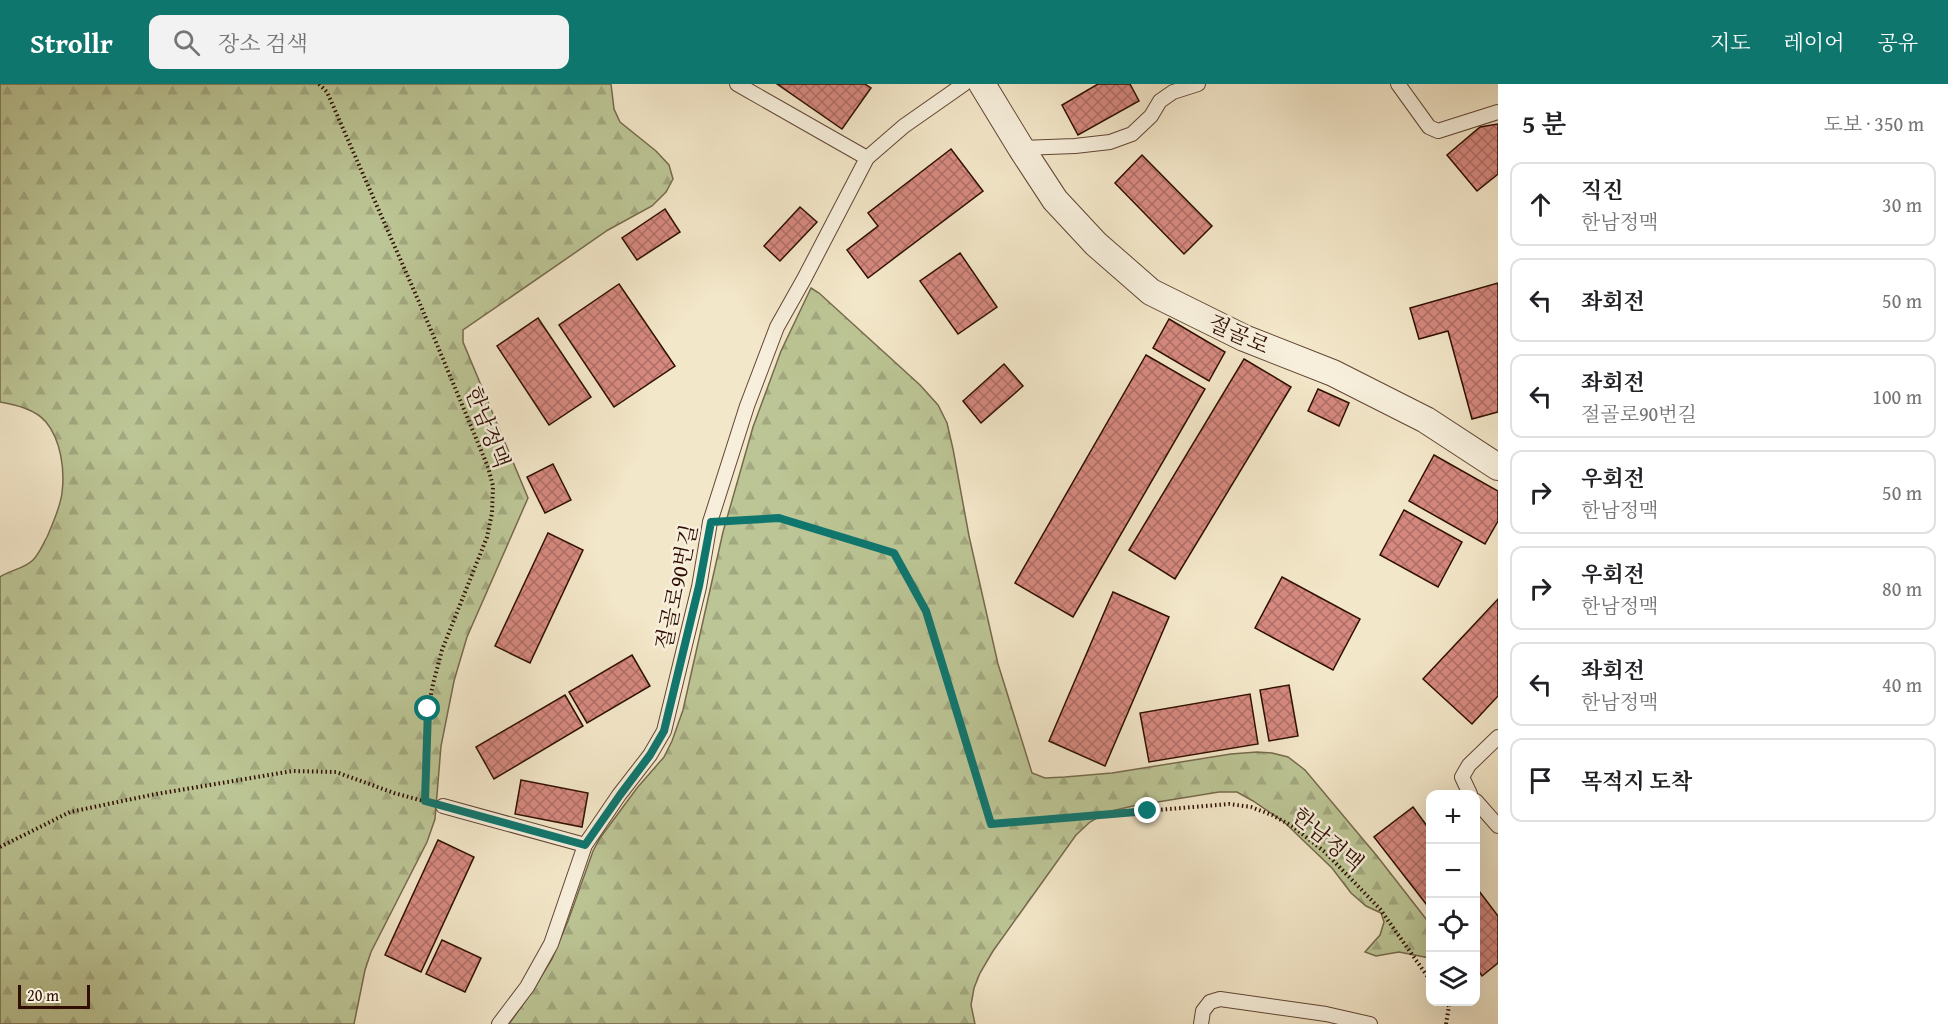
<!DOCTYPE html>
<html lang="ko">
<meta charset="utf-8">
<style>
body{margin:0;font-family:"Gentium Book Plus","Noto Serif KR",serif;background:#f2f2f2;color:#202124}
.controls{position:absolute;right:18px;bottom:18px;display:grid;overflow:hidden;border-radius:12px;box-shadow:0 6px 24px #0002}
.controls button{width:54px;height:54px;display:grid;place-items:center;padding:0;border:0;border-bottom:2px solid #e0e0e0;background:#fff;color:#202124;font:30px sans-serif}
.scale{position:absolute;left:18px;bottom:15px;width:72px;box-sizing:border-box;padding-left:6px;border:3px solid #300f02;border-top:0;font-size:16px;line-height:21px;white-space:nowrap;color:#300f02;-webkit-text-stroke:4px #f7efdc;paint-order:stroke}
.stop{position:absolute;width:18px;height:18px;margin:-14px;border:4px solid #0f766e;border-radius:50%;background:#fff}
.stop.end{background:#0f766e;border-color:#fff;box-shadow:0 2px 6px #0008}
.list{margin:0;padding:0;list-style:none}
h2{display:flex;justify-content:space-between;align-items:center;height:78px;margin:0;padding:0 24px;font-size:26px}
h2 small{font-size:20px;font-weight:400;color:#757577}
.list li{display:grid;grid-template-columns:39px 1fr auto;gap:18px;align-items:center;box-sizing:border-box;height:84px;margin:0 12px 12px;padding:0 12px;border:2px solid #e0e0e0;border-radius:12px}
.list b{display:block;font-size:22px;white-space:nowrap}
.list p{margin:0;font-size:20px;white-space:nowrap;color:#757577}
.list em{font-size:20px;font-style:normal;color:#757577}
.icon{flex:none;width:33px;height:33px;fill:none;stroke:currentColor;stroke-width:2;stroke-linecap:round;stroke-linejoin:round}
.map{position:relative;flex:none;width:1498px;height:940px;overflow:hidden}
header{display:flex;align-items:center;gap:36px;box-sizing:border-box;height:84px;padding:0 30px;background:#0f766e;color:#fff}
header strong{font-size:28px}
nav{display:flex;gap:33px;margin-inline-start:auto;font-size:21px}
.search{width:420px;height:54px;background:#f2f2f2;display:flex;align-items:center;gap:15px;box-sizing:border-box;padding:0 21px;border-radius:12px;color:#757577;font-size:22px}
main{display:flex}
aside{flex:1;background:#fff}
.map>svg:first-child{display:block}
.forest{fill:url(#forest-firs);stroke:#766a4c;stroke-width:1.5}
.building{fill:url(#building-cross-hatch);stroke:#300f02;stroke-width:1.5}
.lines{fill:none;stroke-linecap:round;stroke-linejoin:round}
.service-casing{stroke:#614534;stroke-width:16}
.minor-casing{stroke:#614534;stroke-width:28}
.path{stroke:#300f02;stroke-width:4;stroke-dasharray:1.5 3;stroke-linecap:butt}
.service{stroke:#f7efdc;stroke-width:14}
.minor{stroke:#f7efdc;stroke-width:26}
.route{stroke:#0f766e;stroke-width:8}
.labels{text-anchor:middle;stroke-width:5;stroke-linejoin:round;paint-order:stroke}
.street-label{font-size:22px;fill:#300f02;stroke:#f7efdc}
</style>
<header>
<strong>Strollr</strong>
<div class="search"><svg class="icon" aria-label="search" viewBox="0 0 24 24"><circle cx="10" cy="10" r="6"/><path d="M15 15l6 6"/></svg>장소 검색</div>
<nav><a>지도</a><a>레이어</a><a>공유</a></nav>
</header>
<main>
<div class="map">
<svg width="1498" height="940" viewBox="0 0 1498 940">
<defs>
<pattern id="forest-firs" width="22" height="20" patternUnits="userSpaceOnUse" patternTransform="scale(1.5)"><rect width="22" height="20" fill="#bcc595"/><path d="M5 1l3.5 6h-7zM16 11l3.5 6h-7z" fill="#a2a87f"/></pattern>
<pattern id="building-cross-hatch" width="8" height="8" patternUnits="userSpaceOnUse" patternTransform="scale(1.5)"><rect width="8" height="8" fill="#d6897f"/><path d="M0 0l8 8M0 8l8-8" fill="none" stroke="#ae6e66"/></pattern>
</defs>
<rect width="100%" height="100%" fill="#f3e7c9"/>
<filter id="stains"><feTurbulence type="fractalNoise" baseFrequency=".00333" numOctaves="4"/><feColorMatrix values="0 0 0 0 .2 0 0 0 0 .09 0 0 0 0 .02 0 0 0 .5 -.17"/></filter>
<radialGradient id="worn" r=".72"><stop offset=".6" stop-color="#630" stop-opacity="0"/><stop offset="1" stop-color="#630" stop-opacity=".3"/></radialGradient>
<g class="forest">
<path d="M0 0H611L614 25 620 38 656 67 669 81 673 95 666 108 652 122 608 146 463 246V258L528 414 467 553 454 597 441 662 435 735 427 758 371 868 365 886 354 940H0V493C10 486 24 485 33 476 39 470 43 460 47 453 53 439 60 424 62 409 65 386 61 356 46 338 35 325 16 321 0 318Z"/>
<path d="M811 204 819 209 920 301 938 321 947 339 953 365 969 452 998 580 1032 689 1045 694 1065 693 1112 689 1231 670 1257 668 1272 669 1288 673 1305 686 1377 772 1430 840V874L1399 868 1376 872 1365 868 1380 851 1384 838 1381 829 1366 822 1351 809 1332 784 1284 738 1253 717 1237 708H1219L1133 722 1107 728 1090 738 1076 751 993 867 980 889 974 904 971 921 975 940H509L533 906 552 875 568 837 593 767 600 754 637 704 664 673 672 657 683 626 723 448 753 343 781 267Z"/>
</g>
<g class="building">
<path d="M777 0H865L871 4 842 45Z"/>
<path d="M1098 0H1130L1139 17 1078 51 1062 21Z"/>
<path d="M1498 40V90L1477 107 1447 71 1480 43Z"/>
<path d="M951 65 983 107 868 194 847 166 878 142 868 129Z"/>
<path d="M1142 71 1212 142 1184 170 1115 99Z"/>
<path d="M800 123 817 138 780 177 764 162Z"/>
<path d="M665 125 680 148 637 176 622 154Z"/>
<path d="M960 169 997 223 958 250 920 197Z"/>
<path d="M1498 199V328L1472 335 1448 247 1419 255 1410 224Z"/>
<path d="M619 200 675 282 614 323 559 241Z"/>
<path d="M538 234 591 313 549 341 497 262Z"/>
<path d="M1169 235 1225 268 1209 297 1153 264Z"/>
<path d="M1146 271 1205 305 1073 533 1015 499Z"/>
<path d="M1244 275 1291 303 1175 495 1129 466Z"/>
<path d="M1004 280 1023 302 981 339 963 317Z"/>
<path d="M1318 305 1349 319 1339 342 1308 327Z"/>
<path d="M1434 371 1498 407V437L1485 460 1409 417Z"/>
<path d="M553 380 571 416 545 429 527 393Z"/>
<path d="M1404 426 1462 458 1438 503 1380 471Z"/>
<path d="M548 449 583 466 530 579 495 562Z"/>
<path d="M1282 493 1360 535 1333 586 1255 544Z"/>
<path d="M1113 508 1169 533 1105 682 1049 657Z"/>
<path d="M1498 515V612L1472 640 1423 595Z"/>
<path d="M632 571 650 602 587 639 569 608Z"/>
<path d="M1289 601 1298 652 1269 657 1260 606Z"/>
<path d="M1250 610 1258 660 1149 678 1140 629Z"/>
<path d="M565 611 583 642 494 695 476 663Z"/>
<path d="M521 696 588 709 582 743 515 730Z"/>
<path d="M1413 723 1430 746V825L1374 753Z"/>
<path d="M438 756 474 773 421 888 385 871Z"/>
<path d="M1476 803 1498 832V879L1482 892 1476 883Z"/>
<path d="M442 856 481 874 465 908 426 890Z"/>
</g>
<g class="lines">
<g class="service-casing">
<g id="service">
<path d="M737 0 867 74"/>
<path d="M1398 0 1429 43 1438 47 1498 28"/>
<path d="M1021 64 1075 62 1110 58 1132 50 1151 32 1160 17 1173 8 1198 0"/>
<path d="M1470 710 1462 693 1469 681 1498 653"/>
<path d="M1476 717 1498 742"/>
<path d="M443 722 585 761"/>
<path d="M499 940 527 903 551 860 585 761 619 711 650 671 664 647 699 503 710 438 747 322 777 243 804 195 867 74 904 42 964 0"/>
<path d="M1201 940 1203 927 1210 918 1220 915 1326 930 1370 940"/>
</g>
</g>
<g class="minor-casing">
<path id="minor" d="M982 0 1021 64 1055 116 1096 160 1151 208 1244 254 1333 289 1426 336 1498 383"/>
</g>
<g class="path">
<path d="M319 0 327 8 423 227 488 383 493 402 492 429 487 453 442 566 433 600 428 625 425 716"/>
<path d="M729 437 779 434 894 469 926 527 991 740 1229 720 1251 723 1272 731 1292 742 1325 768 1380 825 1430 896"/>
<path d="M0 763 70 728 151 711 292 687 336 688 394 709 427 718"/>
<path d="M1446 940 1449 922 1446 918"/>
</g>
<use href="#service" class="service"/>
<use href="#minor" class="minor"/>
</g>
<g class="lines">
<path class="route" d="M428 625 425 717 585 761 620 711 650 671 664 647 699 502 711 438 779 434 894 469 926 527 991 740 1148 727"/>
</g>
<g class="labels">
<g class="street-label">
<text transform="translate(1239 250) rotate(24)" y="8">절골로</text>
<text transform="translate(488 343) rotate(69)" y="8">한남정맥</text>
<text transform="translate(676 503) rotate(-78)" y="8">절골로90번길</text>
<text transform="translate(1328 755) rotate(40)" y="8">한남정맥</text>
</g>
</g>
<rect width="100%" height="100%" filter="url(#stains)"/>
<rect width="100%" height="100%" fill="url(#worn)"/>
</svg>
<div class="controls">
<button>+</button>
<button>−</button>
<button><svg class="icon" aria-label="locate" viewBox="0 0 24 24"><circle cx="12" cy="12" r="6"/><path d="M12 2v4M12 18v4M2 12h4M18 12h4"/></svg></button>
<button><svg class="icon" aria-label="layers" viewBox="0 0 24 24"><path d="M12 4l9 5-9 5-9-5zM3 14l9 5 9-5"/></svg></button>
</div>
<div class="scale">20 m</div>
<div class="stop" style="left:428px;top:625px"></div>
<div class="stop end" style="left:1148px;top:727px"></div>
</div>
<aside>
<h2>5 분<small>도보 · 350 m</small></h2>
<ul class="list">
<li><svg class="icon" aria-label="ahead" viewBox="0 0 24 24"><path d="M12 20V5M6 11l6-6 6 6"/></svg><div><b>직진</b><p>한남정맥</p></div><em>30 m</em></li>
<li><svg class="icon" aria-label="left" viewBox="0 0 24 24"><path d="M17 20v-9H6M10 6l-5 5 5 5"/></svg><div><b>좌회전</b></div><em>50 m</em></li>
<li><svg class="icon" aria-label="left" viewBox="0 0 24 24"><path d="M17 20v-9H6M10 6l-5 5 5 5"/></svg><div><b>좌회전</b><p>절골로90번길</p></div><em>100 m</em></li>
<li><svg class="icon" aria-label="right" viewBox="0 0 24 24"><path d="M7 20v-9h11M14 6l5 5-5 5"/></svg><div><b>우회전</b><p>한남정맥</p></div><em>50 m</em></li>
<li><svg class="icon" aria-label="right" viewBox="0 0 24 24"><path d="M7 20v-9h11M14 6l5 5-5 5"/></svg><div><b>우회전</b><p>한남정맥</p></div><em>80 m</em></li>
<li><svg class="icon" aria-label="left" viewBox="0 0 24 24"><path d="M17 20v-9H6M10 6l-5 5 5 5"/></svg><div><b>좌회전</b><p>한남정맥</p></div><em>40 m</em></li>
<li><svg class="icon" aria-label="arrive" viewBox="0 0 24 24"><path d="M6 21V4h12l-3 4 3 4H6"/></svg><div><b>목적지 도착</b></div></li>
</ul>
</aside>
</main>
